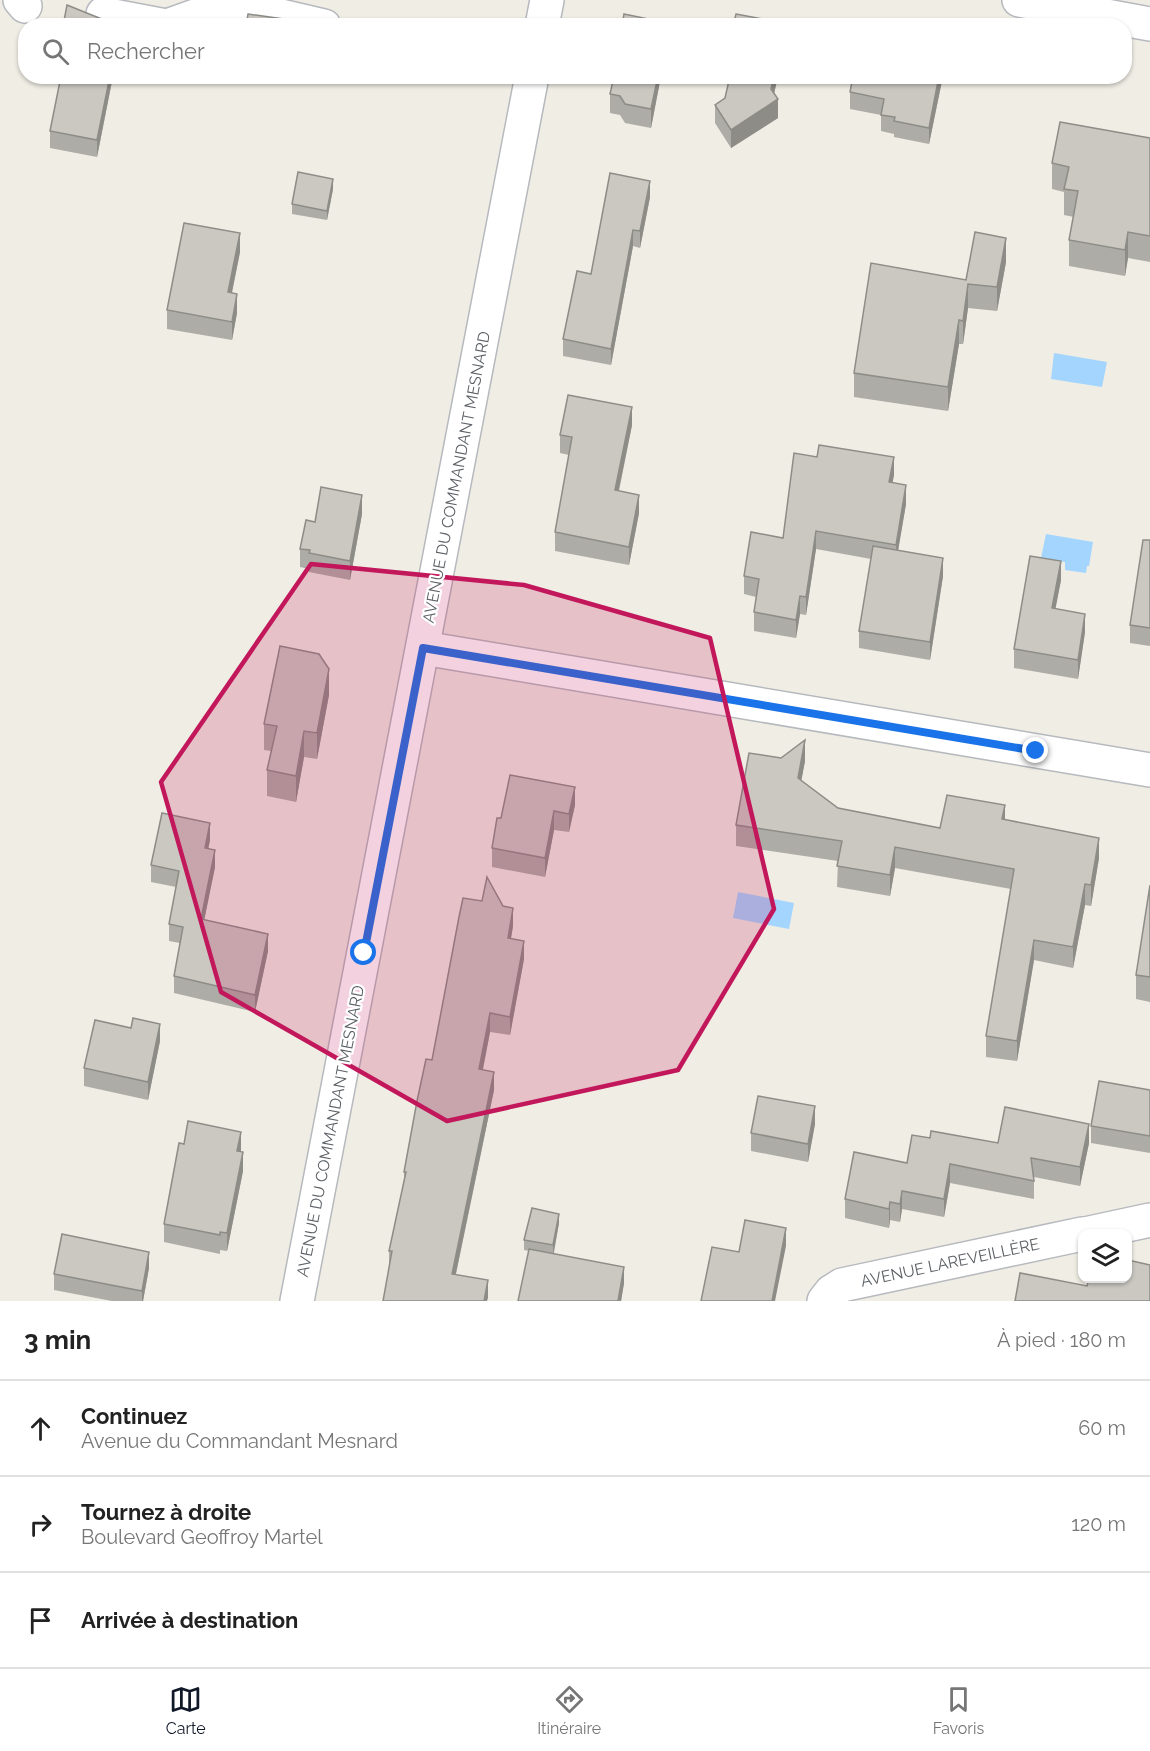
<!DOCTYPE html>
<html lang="fr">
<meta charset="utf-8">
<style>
body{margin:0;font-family:Raleway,sans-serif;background:#f6f6f6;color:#222}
.controls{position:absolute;right:18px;bottom:18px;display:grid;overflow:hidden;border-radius:12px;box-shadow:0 2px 4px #0004}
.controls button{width:54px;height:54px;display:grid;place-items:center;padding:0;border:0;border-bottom:2px solid #e0e0e0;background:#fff;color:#222;font:30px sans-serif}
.stop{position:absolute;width:18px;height:18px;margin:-14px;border:4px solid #1a73e8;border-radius:50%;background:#fff}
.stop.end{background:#1a73e8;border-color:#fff;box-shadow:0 2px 6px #0008}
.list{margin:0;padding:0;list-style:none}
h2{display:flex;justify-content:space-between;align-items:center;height:78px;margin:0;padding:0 24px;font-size:26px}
h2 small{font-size:20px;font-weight:400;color:#767676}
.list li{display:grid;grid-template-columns:39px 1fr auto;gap:18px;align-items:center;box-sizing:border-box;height:96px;padding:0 24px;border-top:2px solid #e0e0e0}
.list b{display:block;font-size:22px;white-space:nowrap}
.list p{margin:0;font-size:20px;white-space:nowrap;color:#767676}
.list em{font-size:20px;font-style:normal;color:#767676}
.icon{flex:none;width:33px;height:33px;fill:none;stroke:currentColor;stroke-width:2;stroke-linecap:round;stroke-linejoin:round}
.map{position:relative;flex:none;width:1150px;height:1301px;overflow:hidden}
.search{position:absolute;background:#fff;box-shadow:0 2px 4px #0004;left:18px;right:18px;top:18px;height:66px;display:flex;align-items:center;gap:15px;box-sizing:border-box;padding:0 21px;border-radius:24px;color:#767676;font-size:22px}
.sheet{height:366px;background:#fff}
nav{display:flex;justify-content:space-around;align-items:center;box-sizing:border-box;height:84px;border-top:2px solid #e0e0e0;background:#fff;font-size:16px;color:#767676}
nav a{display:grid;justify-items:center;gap:3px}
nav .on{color:#111827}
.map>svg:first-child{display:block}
.water{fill:#a4d5ff}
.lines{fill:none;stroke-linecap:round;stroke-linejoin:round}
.minor-casing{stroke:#b6b9be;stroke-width:36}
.minor{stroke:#fff;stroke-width:33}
.wall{fill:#aeaca6}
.shaded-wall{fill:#8d8c87}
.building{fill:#cac8c1;stroke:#8d8c87;stroke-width:1.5}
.route{stroke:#1a73e8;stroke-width:8}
.marked{fill:#c2185b;fill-opacity:0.2;stroke:#c2185b;stroke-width:4.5;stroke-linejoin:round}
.labels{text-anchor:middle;stroke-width:4.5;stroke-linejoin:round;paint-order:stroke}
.street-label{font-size:16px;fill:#5c6065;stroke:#fff}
</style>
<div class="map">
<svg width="1150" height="1301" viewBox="0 0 1150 1301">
<rect width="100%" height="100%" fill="#efede4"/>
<g class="water">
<path d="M1054 353 1107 362 1102 387 1051 379Z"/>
<path d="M1046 534 1093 542 1089 566H1087L1086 573 1065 570V562L1041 558Z"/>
<path d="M738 892 794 903 789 929 733 918Z"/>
</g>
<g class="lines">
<g class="minor-casing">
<g id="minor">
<path d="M20 0 25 6"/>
<path d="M1019 0 1150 24"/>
<path d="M103 14 166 26"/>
<path d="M167 26 229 4 324 26"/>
<path d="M542 26 547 0"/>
<path d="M423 648 1150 770"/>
<path d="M1085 1234 1150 1220"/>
<path d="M297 1301 532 76"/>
<path d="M824 1301 831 1292 842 1285 1082 1234"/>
</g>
</g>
<use href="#minor" class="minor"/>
</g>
<g class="wall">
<path d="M113 76 97 157 50 148V131Z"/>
<path d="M249 76H291L290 83Z"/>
<path d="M614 76H661L651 128 625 123 620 115 610 113V94Z"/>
<path d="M730 76H778L774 94 778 118 731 148 715 123V105L725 98Z"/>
<path d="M853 76H943L929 144 894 137V134L881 131V115L850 109V92Z"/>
<path d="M1150 138V262L1128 258 1125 276 1069 266V240L1074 217 1064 215V192L1052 189V163Z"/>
<path d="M333 189 327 220 292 214V204Z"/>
<path d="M650 197 640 248 633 246 611 365 563 356V339L591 274Z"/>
<path d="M240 252 232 293 237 313 232 340 167 329V310Z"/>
<path d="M1006 262 997 311 968 308 963 344H959L948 411 854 397V373L966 280Z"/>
<path d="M632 425 619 491 639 513 629 565 555 551V532L569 455 560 453V435Z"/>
<path d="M894 475 892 483 906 504 898 550 943 576 930 660 859 648V631L871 559 816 549 806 615 800 614 796 638 754 631V612L756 597 744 594V576L783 538Z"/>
<path d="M362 514 350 580 309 572V569L300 567V549L315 522Z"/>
<path d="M1150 540V646L1130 643V625Z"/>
<path d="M1061 580 1055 609 1085 632 1078 679 1014 668V649Z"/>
<path d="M329 695 317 759 304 757 296 802 267 796V770L271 751 264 750V724Z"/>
<path d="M781 758 805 761 801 780 838 808 940 828 1005 820 1099 858 1091 906 1085 905 1073 968 1034 960 1017 1061 986 1057V1036L1011 889 895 868 890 896 837 887 838 861 736 846V825Z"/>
<path d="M575 805 569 832 554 830 545 877 492 867V848L501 818Z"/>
<path d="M210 840 208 849 215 867 204 920 268 951 255 1012 174 993V976L180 943 169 941V924L176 887 151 882V865Z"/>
<path d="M1150 885V1002L1136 999V975Z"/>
<path d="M513 926 511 938 524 959 510 1035 490 1032 483 1070 494 1090 456 1274 488 1298 389 1266V1251L404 1180V1172L432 1060Z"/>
<path d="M160 1041 148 1100 84 1086V1068Z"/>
<path d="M1150 1090V1153L1091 1143V1126Z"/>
<path d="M815 1124 808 1162 751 1151V1133Z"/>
<path d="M930 1138 998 1143H1089L1080 1186 1034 1177V1199L950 1183 944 1217 902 1209 900 1222 890 1220 889 1228 845 1218V1199L907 1163Z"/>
<path d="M240 1152 243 1171 227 1251 220 1250V1254L164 1242V1224Z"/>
<path d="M559 1223 554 1253 624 1283 621 1301H518L529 1251 524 1250V1240Z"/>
<path d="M149 1268 143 1301H112L54 1290V1274Z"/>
</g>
<g class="shaded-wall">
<path d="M110 76H113L97 157V140Z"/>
<path d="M658 76H661L651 128V109Z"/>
<path d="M774 76H778L772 103 778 99V118L731 148V130L771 89Z"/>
<path d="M939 76H943L929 144V128Z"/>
<path d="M333 179V189L327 220V211Z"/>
<path d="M650 181V197L640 248V231Z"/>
<path d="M633 230V246L611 365V349Z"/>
<path d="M1128 232V258L1125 276V250Z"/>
<path d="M240 233V252L228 311V292Z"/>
<path d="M1006 238V262L997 311V287Z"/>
<path d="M968 284V308L963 344V321Z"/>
<path d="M237 294V313L232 340V322Z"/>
<path d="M959 320V344L948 411V387Z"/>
<path d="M632 407V425L615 508V490Z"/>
<path d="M894 457V475L889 501V482Z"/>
<path d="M906 485V504L896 563V545Z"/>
<path d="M362 495V514L350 580V561Z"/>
<path d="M639 495V513L629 565V547Z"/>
<path d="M816 531V549L806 615V597Z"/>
<path d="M943 558V576L930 660V642Z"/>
<path d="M1061 561V580L1052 627V608Z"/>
<path d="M800 596V614L796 638V620Z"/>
<path d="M1085 614V632L1078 679V660Z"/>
<path d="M329 669V695L317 759V733Z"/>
<path d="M304 731V757L296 802V776Z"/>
<path d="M805 740V761L798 799V778Z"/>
<path d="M575 787V805L569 832V814Z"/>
<path d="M1005 805V826L1002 819Z"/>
<path d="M554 811V830L545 877V858Z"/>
<path d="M210 823V840L205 865V848Z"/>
<path d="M1099 838V858L1091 906V885Z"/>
<path d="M895 847V868L890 896V875Z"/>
<path d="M215 850V867L201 936V919Z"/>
<path d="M1085 884V905L1073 968V947Z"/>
<path d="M513 908V926L508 956V938Z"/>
<path d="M268 934V951L255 1012V995Z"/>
<path d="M1034 940V960L1017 1061V1041Z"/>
<path d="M524 941V959L510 1035V1017Z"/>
<path d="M490 1013V1032L479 1088V1069Z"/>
<path d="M160 1024V1041L148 1100V1082Z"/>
<path d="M494 1072V1090L452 1292V1274Z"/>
<path d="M815 1106V1124L808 1162V1144Z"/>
<path d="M1089 1124V1143L1080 1186V1167Z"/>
<path d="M241 1132V1150L237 1169V1151Z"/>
<path d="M243 1152V1171L227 1251V1233Z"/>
<path d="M950 1164V1183L944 1217V1199Z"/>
<path d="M902 1191V1209L900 1222V1204Z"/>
<path d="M890 1202V1220L889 1228V1209Z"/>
<path d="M559 1214V1223L553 1255V1245Z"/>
<path d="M786 1228V1246L775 1301H772Z"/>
<path d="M149 1252V1268L143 1301H142V1291Z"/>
<path d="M624 1267V1283L621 1301H618Z"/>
<path d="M488 1280V1298L487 1301H484Z"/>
</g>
<g class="building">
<path d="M67 5 119 26H63Z"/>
<path d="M248 14 297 21 296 26H246Z"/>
<path d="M624 14 668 23V26H622Z"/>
<path d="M736 14 784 23V26H733Z"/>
<path d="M61 76H110L97 140 50 131Z"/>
<path d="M614 76H658L651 109 625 104 620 96 610 94Z"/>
<path d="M730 76H774L771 89 778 99 731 130 715 105 725 98Z"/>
<path d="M853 76H939L929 128 894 121 895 117 881 115 884 99 850 92Z"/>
<path d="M1060 122 1150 138V236L1128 232 1125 250 1069 240 1078 191 1064 189 1069 167 1052 163Z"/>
<path d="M298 172 333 179 327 211 292 204Z"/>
<path d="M610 173 650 181 640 231 633 230 611 349 563 339 577 271 591 274Z"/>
<path d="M184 223 240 233 228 292 237 294 232 322 167 310Z"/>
<path d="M975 232 1006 238 997 287 968 284 963 321 959 320 948 387 854 373 871 263 966 280Z"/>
<path d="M568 395 632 407 615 490 639 495 629 547 555 532 572 437 560 435Z"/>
<path d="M819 445 894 457 889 482 906 485 896 545 816 531 806 597 800 596 796 620 754 612 759 579 744 576 751 532 783 538 794 453 817 457Z"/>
<path d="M321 487 362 495 350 561 309 553 310 550 300 549 306 520 315 522Z"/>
<path d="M1143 540H1150V628L1130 625Z"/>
<path d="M873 546 943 558 930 642 859 631Z"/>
<path d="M1030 556 1061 561 1052 608 1085 614 1078 660 1014 649Z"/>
<path d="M280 646 319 654 329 669 317 733 304 731 296 776 267 770 277 726 264 724Z"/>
<path d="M805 740 798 778 838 808 940 828 947 795 1005 805 1002 819 1099 838 1091 885 1085 884 1073 947 1034 940 1017 1041 986 1036 1014 869 895 847 890 875 837 866 842 841 736 825 749 753 781 758Z"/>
<path d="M510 775 575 787 569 814 554 811 545 858 492 848 497 818H501Z"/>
<path d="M162 813 210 823 205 848 215 850 201 919 268 934 255 995 174 976 183 927 169 924 179 871 151 865Z"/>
<path d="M487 877 503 906 513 908 508 938 524 941 510 1017 490 1013 479 1069 494 1072 452 1274 488 1280 484 1301H383L392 1251H389L406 1172H404L417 1101 426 1059 432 1060 459 917 463 898 482 901Z"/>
<path d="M1150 885V977L1136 975Z"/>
<path d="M133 1018 160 1024 148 1082 84 1068 95 1020 131 1028Z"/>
<path d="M1099 1081 1150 1090V1136L1091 1126Z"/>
<path d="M758 1096 815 1106 808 1144 751 1133Z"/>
<path d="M1005 1107 1089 1124 1080 1167 1031 1158 1034 1181 950 1164 944 1199 902 1191 900 1204 890 1202 889 1209 845 1199 854 1152 907 1163 912 1135 930 1138 931 1131 998 1143Z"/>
<path d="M188 1121 241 1132 237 1151 243 1152 227 1233 220 1232V1235L164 1224 179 1143 184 1144Z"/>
<path d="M532 1208 559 1214 553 1245 524 1240Z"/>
<path d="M745 1220 786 1228 772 1301H701L712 1247 739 1252Z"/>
<path d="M62 1234 149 1252 142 1291 54 1274Z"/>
<path d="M529 1249 624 1267 618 1301H518Z"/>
<path d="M1128 1260 1150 1265V1301H1015L1020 1273 1087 1286 1089 1278H1128Z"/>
</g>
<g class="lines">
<path class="route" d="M364 953 423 648 1036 751"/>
</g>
<path class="marked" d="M311 564 524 585 710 638 774 909 678 1070 447 1121 221 992 161 782Z"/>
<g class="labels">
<g class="street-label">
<text transform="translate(456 477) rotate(-79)" y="6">AVENUE DU COMMANDANT MESNARD</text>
<text transform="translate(330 1131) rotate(-79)" y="6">AVENUE DU COMMANDANT MESNARD</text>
<text transform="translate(950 1262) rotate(-12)" y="6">AVENUE LAREVEILLÈRE</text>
</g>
</g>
</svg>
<div class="controls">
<button><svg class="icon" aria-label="layers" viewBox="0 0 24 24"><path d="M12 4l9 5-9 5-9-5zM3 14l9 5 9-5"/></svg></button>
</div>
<div class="stop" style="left:364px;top:953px"></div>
<div class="stop end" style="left:1036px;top:751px"></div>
<div class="search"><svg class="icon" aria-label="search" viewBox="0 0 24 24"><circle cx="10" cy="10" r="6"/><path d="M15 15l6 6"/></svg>Rechercher</div>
</div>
<section class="sheet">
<h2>3 min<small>À pied · 180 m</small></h2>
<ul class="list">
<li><svg class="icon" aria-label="ahead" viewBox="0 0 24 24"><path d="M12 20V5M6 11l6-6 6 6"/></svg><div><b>Continuez</b><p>Avenue du Commandant Mesnard</p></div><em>60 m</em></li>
<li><svg class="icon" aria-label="right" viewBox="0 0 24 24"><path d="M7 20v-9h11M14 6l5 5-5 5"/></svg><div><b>Tournez à droite</b><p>Boulevard Geoffroy Martel</p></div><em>120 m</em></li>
<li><svg class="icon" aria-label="arrive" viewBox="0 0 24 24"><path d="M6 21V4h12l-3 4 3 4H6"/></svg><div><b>Arrivée à destination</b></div></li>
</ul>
</section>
<nav>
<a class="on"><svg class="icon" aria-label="map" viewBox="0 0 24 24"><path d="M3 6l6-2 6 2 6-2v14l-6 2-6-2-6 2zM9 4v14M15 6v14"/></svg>Carte</a>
<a><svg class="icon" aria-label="directions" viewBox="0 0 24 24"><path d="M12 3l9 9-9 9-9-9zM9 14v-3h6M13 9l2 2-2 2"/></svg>Itinéraire</a>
<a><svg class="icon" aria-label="saved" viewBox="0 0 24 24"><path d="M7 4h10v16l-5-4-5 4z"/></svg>Favoris</a>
</nav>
